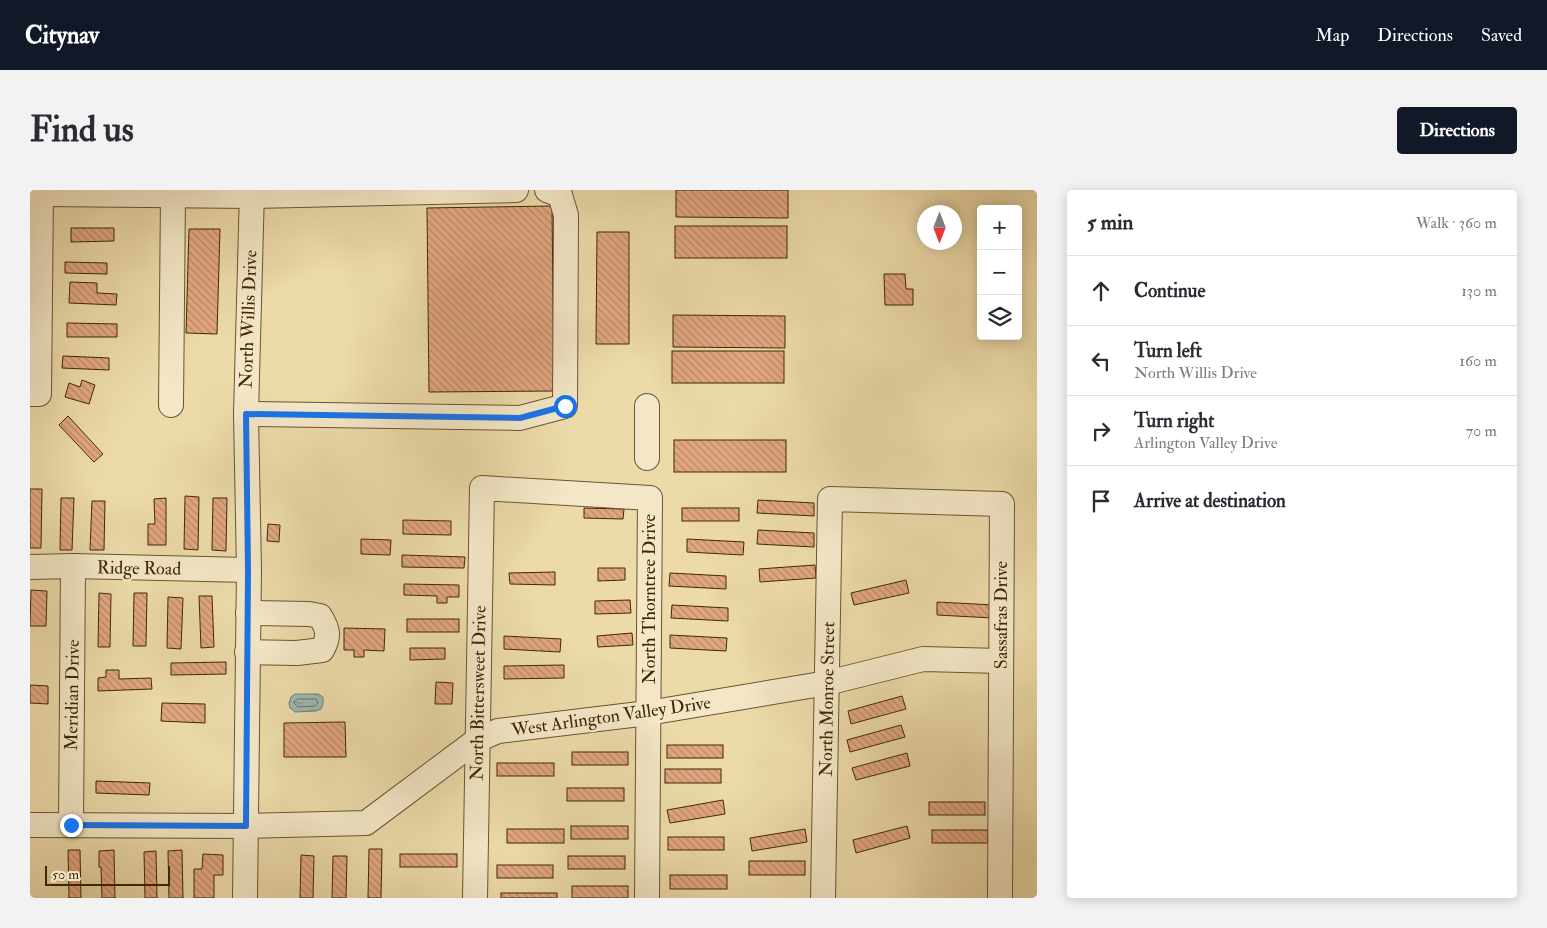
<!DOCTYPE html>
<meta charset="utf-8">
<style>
body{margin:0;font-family:"IM FELL Double Pica",serif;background:#f2f2f3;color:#2b2b33}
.controls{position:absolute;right:15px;top:15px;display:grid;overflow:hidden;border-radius:5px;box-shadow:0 2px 12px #0003}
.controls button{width:45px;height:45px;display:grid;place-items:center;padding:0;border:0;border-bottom:1px solid #e1e1e2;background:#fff;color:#2b2b33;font:25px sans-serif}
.compass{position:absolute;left:887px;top:15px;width:45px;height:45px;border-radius:50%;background:#fff;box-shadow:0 2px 12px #0003;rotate:180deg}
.scale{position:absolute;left:15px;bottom:12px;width:125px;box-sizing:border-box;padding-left:5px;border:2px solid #402707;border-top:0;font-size:14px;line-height:18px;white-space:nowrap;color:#402707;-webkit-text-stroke:4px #f3e7c7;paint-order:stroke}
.stop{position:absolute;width:15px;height:15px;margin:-11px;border:4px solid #1a73e8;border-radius:50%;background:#fff}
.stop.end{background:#1a73e8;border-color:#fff;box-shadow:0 1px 5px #0008}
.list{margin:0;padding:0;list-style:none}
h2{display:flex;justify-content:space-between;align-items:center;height:65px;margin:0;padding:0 20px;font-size:21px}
h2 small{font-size:16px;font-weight:400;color:#7c7c81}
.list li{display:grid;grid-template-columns:32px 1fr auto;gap:15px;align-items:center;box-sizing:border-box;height:70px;padding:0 20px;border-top:1px solid #e1e1e2}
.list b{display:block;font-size:19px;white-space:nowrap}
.list p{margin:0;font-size:16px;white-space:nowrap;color:#7c7c81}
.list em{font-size:16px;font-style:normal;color:#7c7c81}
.icon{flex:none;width:28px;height:28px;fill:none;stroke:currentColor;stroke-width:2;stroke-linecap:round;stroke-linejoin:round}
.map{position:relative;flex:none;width:1007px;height:708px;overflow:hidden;border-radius:5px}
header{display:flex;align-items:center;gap:30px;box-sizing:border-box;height:70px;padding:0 25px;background:#111827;color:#fff}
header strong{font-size:24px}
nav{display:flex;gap:28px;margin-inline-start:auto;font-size:18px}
.intro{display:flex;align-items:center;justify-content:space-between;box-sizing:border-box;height:120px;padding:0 30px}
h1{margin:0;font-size:35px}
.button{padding:12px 22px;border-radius:5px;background:#111827;color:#fff;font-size:18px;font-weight:700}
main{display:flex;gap:30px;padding:0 30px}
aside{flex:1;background:#fff;border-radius:5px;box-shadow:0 2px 12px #0003}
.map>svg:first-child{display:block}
.water{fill:url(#water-ripples);stroke:#777e6e}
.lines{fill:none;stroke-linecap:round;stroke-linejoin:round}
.shore{stroke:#6e705d;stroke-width:1}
.building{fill:url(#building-back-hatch);stroke:#402707}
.minor-casing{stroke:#6b5430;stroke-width:26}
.minor{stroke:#f3e7c7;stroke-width:24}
.route{stroke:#1a73e8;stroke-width:6}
.labels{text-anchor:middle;stroke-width:4.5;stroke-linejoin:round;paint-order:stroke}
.street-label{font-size:18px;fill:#402707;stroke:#f3e7c7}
</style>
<header>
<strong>Citynav</strong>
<nav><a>Map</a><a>Directions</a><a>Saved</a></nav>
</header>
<div class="intro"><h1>Find us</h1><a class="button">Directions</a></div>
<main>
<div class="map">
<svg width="1007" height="708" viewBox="0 0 1007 708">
<defs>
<pattern id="water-ripples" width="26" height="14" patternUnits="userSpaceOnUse" patternTransform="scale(1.25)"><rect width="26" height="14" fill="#9cb8b3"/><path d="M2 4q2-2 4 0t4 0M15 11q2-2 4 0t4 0" fill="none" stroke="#819690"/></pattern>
<pattern id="building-back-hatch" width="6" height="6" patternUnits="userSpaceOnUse" patternTransform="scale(1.25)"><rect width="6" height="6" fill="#e2a780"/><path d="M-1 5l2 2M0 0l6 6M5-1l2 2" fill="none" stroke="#b98867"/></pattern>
</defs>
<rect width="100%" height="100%" fill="#ecdaa9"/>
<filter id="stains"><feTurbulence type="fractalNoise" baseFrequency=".004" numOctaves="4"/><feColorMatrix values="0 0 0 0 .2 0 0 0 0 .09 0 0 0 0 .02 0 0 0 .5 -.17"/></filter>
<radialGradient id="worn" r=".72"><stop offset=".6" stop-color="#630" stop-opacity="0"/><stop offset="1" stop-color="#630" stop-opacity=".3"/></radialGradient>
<path class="water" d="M265 504H288L293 507V514L291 519 286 521 265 522 260 518 259 513 261 507Z"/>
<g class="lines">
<path class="shore" d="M268 509H286L288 513 285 516 268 517 264 513Z"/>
</g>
<g class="building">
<path d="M646 0H758V28L646 27Z"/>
<path d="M522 16 524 201 399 202 397 18Z"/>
<rect x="645" y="36" width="112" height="32"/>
<path d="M41 38H84V51L41 52Z"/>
<path d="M159 39H190L187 144 156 143Z"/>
<path d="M567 42H599V154H566Z"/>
<path d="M35 72 77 73V84L35 83Z"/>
<path d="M854 84H875L876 99H883V115H855Z"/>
<path d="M40 92 67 93V103L87 104 86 115 39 113Z"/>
<path d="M643 125 755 126V158L643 157Z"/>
<path d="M37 133 87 134V147H37Z"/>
<rect x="642" y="161" width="112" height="32"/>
<path d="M33 166 79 168V180L32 178Z"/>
<path d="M52 190 65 195 59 214 35 207 39 193 50 197Z"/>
<path d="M38 226 73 264 64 272 29 235Z"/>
<rect x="644" y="250" width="112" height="32"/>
<path d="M0 299H12L11 358H0Z"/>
<path d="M155 306 169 307 168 360 154 359Z"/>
<path d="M31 308H44L42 360H30Z"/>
<path d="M136 308V355H118V334H125L124 309Z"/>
<path d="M183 308H197L196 361 182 360Z"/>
<path d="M728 310 784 313V326L727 323Z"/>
<path d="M62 311H75L74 360H60Z"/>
<path d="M554 318 594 319 593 329 554 328Z"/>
<rect x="652" y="318" width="57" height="13"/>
<path d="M373 330 421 331V345L373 344Z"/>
<path d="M238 334 250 335 249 352 237 351Z"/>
<path d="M728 340 784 343V357L727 354Z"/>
<path d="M331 349 361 350 360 365 331 364Z"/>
<path d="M657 349 714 352 713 365 657 362Z"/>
<path d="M372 365 435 367 434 378 372 377Z"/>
<path d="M785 375 786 388 730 392 729 379Z"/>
<path d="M568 378H595V390L568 391Z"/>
<path d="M525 382V395L480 394 479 383Z"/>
<path d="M640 383 696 386V399L639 396Z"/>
<path d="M876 390 879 403 824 415 821 403Z"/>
<path d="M374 394 429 395V407H417V413H407V406L374 405Z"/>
<path d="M1 400 17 401 16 436H0Z"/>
<path d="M69 403 81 404 80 457H68Z"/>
<path d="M104 403H117L116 456H103Z"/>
<path d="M169 406H182L184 457 171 458Z"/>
<path d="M138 407 153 408 151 459 137 458Z"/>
<path d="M600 410 601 423 565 424V411Z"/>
<path d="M907 412 964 415 963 428 907 425Z"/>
<path d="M642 415 698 418V431L641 428Z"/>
<rect x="377" y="429" width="52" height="13"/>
<path d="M314 438 355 439 354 461 334 460V467H324V460H314Z"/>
<path d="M602 443 603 455 568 457 567 446Z"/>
<path d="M640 445 697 448 696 461 640 458Z"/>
<path d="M474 446 531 449 530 462 474 459Z"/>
<path d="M380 458H415V469L380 470Z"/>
<path d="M196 472V484L141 485V473Z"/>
<path d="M534 475V488L474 489V476Z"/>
<path d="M76 480H89V489L121 488 122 499 68 501V488L76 487Z"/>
<path d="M406 492 423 493 422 514H405Z"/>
<path d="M0 495 18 496V514L0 513Z"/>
<path d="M872 506 876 519 821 534 818 521Z"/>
<path d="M132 513 175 514V533L131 531Z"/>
<path d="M315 532 316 567H254V533Z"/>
<path d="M871 535 875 547 820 562 817 550Z"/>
<rect x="637" y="555" width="56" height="13"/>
<rect x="542" y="562" width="56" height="13"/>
<path d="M877 563 880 576 826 590 822 578Z"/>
<rect x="467" y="573" width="57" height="13"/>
<rect x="635" y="579" width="56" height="14"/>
<path d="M66 591 120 593 119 605 66 603Z"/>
<rect x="537" y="598" width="57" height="13"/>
<path d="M693 610 695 624 640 633 637 620Z"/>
<rect x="899" y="612" width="56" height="13"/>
<rect x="541" y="636" width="57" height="13"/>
<path d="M877 636 880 648 826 663 823 650Z"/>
<rect x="477" y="639" width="57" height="14"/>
<path d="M775 639 777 652 722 661 720 648Z"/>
<rect x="902" y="640" width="56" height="13"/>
<rect x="638" y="647" width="56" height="13"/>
<path d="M339 659H352L351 708H338Z"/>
<path d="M38 660H50L51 708H39Z"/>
<path d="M84 660 85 708H72L71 677H69V661Z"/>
<path d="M152 660 153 708H139L138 661Z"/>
<path d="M126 661 127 708H115L114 662Z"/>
<path d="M173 664 193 665V685H184V708H164V679H172Z"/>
<rect x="370" y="664" width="57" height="13"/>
<path d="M271 665 284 666 283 708H270Z"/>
<path d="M303 666H317L316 708H302Z"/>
<rect x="538" y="666" width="57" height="13"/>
<rect x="719" y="671" width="56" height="14"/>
<rect x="467" y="675" width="56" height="13"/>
<rect x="640" y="685" width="57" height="14"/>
<rect x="542" y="696" width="56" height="12"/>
<rect x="471" y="703" width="56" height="5"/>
</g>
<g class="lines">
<g class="minor-casing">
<g id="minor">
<path d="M11 4 222 6 486 0"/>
<path d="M0 204H9L11 0"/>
<path d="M141 215 143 5"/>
<path d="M617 216V268"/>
<path d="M216 224 490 228 535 216 536 25 530 5 517 0"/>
<path d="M0 377 43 376 219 380"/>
<path d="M217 462 267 463 292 460C300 446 298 439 290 426L279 424 218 423"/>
<path d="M0 635 215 636 336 633 447 550 468 541 618 523 797 493 893 469 971 471"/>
<path d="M41 635 43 376"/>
<path d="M215 708 219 380 216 224 222 0"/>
<path d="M445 708 452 298 620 308 617 708"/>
<path d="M793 708 800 309 972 314 970 708"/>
</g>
</g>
<use href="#minor" class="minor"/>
</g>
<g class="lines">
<path class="route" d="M41 635 216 636 218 380 216 224 490 228 535 216"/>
</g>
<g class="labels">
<g class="street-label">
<text transform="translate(218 129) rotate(-88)" y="6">North Willis Drive</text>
<text transform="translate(109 378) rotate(1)" y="6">Ridge Road</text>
<text transform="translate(619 409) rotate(-90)" y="6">North Thorntree Drive</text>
<text transform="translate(971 425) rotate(-90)" y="6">Sassafras Drive</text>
<text transform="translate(448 503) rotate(-89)" y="6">North Bittersweet Drive</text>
<text transform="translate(42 505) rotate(-89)" y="6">Meridian Drive</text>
<text transform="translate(797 509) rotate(-89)" y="6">North Monroe Street</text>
<text transform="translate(581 526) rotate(-8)" y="6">West Arlington Valley Drive</text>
</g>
</g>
<rect width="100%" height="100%" filter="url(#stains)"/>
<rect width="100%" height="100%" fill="url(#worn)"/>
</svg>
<div class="controls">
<button>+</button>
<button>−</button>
<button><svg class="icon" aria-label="layers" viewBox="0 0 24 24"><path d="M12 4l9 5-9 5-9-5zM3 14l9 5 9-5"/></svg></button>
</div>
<svg class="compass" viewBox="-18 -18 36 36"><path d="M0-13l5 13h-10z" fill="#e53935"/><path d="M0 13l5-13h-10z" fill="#7c7c81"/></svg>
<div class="scale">50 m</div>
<div class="stop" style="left:535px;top:216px"></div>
<div class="stop end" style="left:41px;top:635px"></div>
</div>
<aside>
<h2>5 min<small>Walk · 360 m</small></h2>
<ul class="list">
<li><svg class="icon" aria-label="ahead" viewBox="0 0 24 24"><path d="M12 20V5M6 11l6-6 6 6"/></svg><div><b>Continue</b></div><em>130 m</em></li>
<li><svg class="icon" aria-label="left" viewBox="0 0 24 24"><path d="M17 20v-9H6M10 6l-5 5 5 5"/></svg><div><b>Turn left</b><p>North Willis Drive</p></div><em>160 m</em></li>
<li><svg class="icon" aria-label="right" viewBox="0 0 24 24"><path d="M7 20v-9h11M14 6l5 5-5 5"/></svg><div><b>Turn right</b><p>Arlington Valley Drive</p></div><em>70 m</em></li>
<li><svg class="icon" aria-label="arrive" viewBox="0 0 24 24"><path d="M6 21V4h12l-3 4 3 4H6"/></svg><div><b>Arrive at destination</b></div></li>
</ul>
</aside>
</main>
